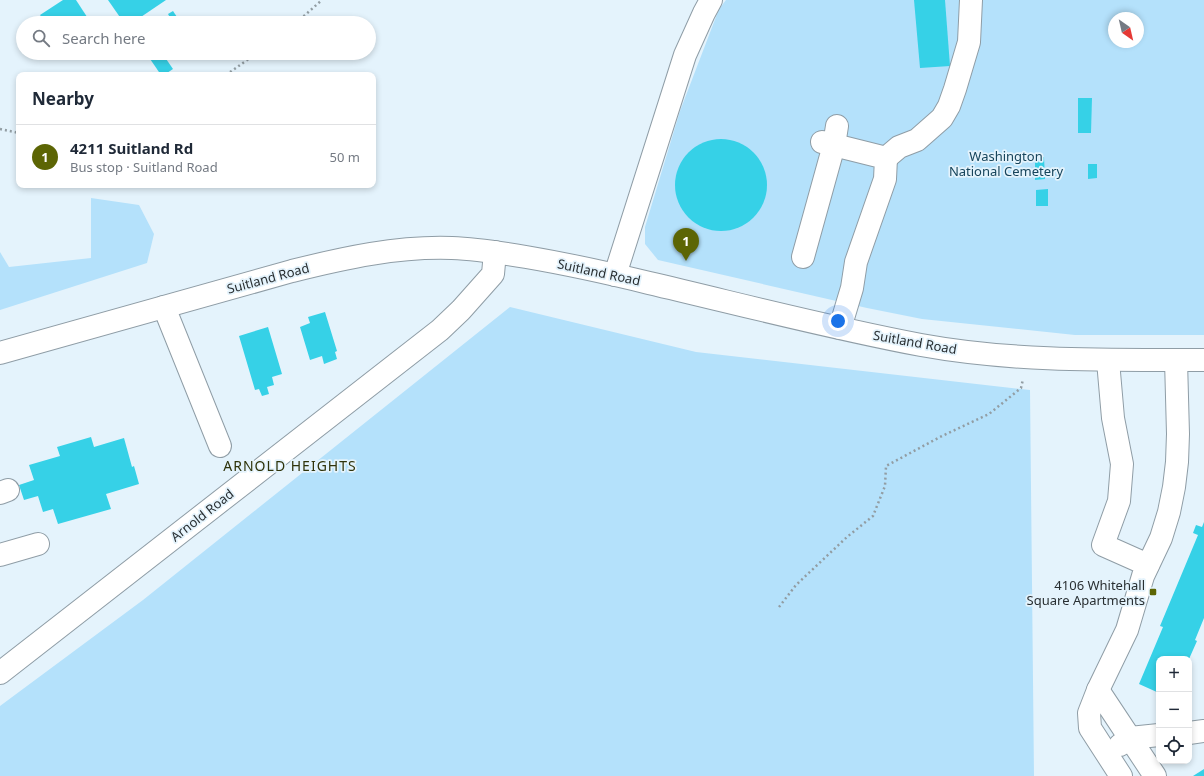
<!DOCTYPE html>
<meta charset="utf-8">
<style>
body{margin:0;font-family:"Noto Sans",sans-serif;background:#f2f2f3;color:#1f2937}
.controls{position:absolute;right:12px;bottom:12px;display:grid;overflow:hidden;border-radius:8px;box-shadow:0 2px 6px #0003}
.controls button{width:36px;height:36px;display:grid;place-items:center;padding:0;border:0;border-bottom:1px solid #e0e1e3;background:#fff;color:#1f2937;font:20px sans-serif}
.compass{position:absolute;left:1108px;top:12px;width:36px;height:36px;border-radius:50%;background:#fff;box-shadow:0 2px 6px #0003;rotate:146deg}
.you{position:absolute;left:838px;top:321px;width:14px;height:14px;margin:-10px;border:3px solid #fff;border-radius:50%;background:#1a73e8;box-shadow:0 0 0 6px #1a73e833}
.badge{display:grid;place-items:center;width:26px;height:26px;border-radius:50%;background:#5c6504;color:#fff;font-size:13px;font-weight:700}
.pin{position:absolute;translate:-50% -33px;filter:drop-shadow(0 1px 2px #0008)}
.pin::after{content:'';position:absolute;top:21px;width:14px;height:12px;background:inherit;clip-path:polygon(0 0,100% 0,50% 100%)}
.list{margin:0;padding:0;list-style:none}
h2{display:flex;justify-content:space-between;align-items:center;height:52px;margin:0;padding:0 16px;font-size:17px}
h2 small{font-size:13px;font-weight:400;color:#747a83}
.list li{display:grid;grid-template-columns:26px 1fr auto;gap:12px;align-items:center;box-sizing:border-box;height:64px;padding:0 16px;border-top:1px solid #e0e1e3}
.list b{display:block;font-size:15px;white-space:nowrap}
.list p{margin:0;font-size:13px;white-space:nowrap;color:#747a83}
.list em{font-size:13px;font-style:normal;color:#747a83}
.icon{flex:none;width:22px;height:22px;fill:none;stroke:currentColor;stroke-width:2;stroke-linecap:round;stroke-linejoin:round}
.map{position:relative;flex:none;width:1204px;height:776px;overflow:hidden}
.search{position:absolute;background:#fff;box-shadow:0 2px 6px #0003;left:16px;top:16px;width:360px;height:44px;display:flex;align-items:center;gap:10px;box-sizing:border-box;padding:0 14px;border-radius:22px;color:#747a83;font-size:15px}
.panel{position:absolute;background:#fff;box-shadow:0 2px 6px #0003;left:16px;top:72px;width:360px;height:116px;border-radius:8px}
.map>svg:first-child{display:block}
.green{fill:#b4e1fb;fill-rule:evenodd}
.building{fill:#36d1e7}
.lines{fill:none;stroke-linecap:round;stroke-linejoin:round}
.minor-casing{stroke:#8f9da6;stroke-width:24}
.major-casing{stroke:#8f9da6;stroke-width:24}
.path{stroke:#929da3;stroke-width:2.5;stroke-dasharray:2 3;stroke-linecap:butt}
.minor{stroke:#fff;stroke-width:22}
.major{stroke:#fff;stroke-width:22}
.poi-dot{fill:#5c6504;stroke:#e4f3fc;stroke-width:1.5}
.labels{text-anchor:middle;stroke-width:3.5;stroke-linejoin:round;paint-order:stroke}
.park-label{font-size:13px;fill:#16445b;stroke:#e4f3fc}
.street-label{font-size:13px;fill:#292f32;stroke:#e4f3fc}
.poi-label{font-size:13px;fill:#292f32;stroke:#e4f3fc;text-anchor:end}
.neighbourhood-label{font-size:14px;letter-spacing:1px;fill:#2e330a;stroke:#e4f3fc}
</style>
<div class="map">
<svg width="1204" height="776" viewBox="0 0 1204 776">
<rect width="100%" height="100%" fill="#e4f3fc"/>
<g class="green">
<path d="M726 0H1204V335H1075L922 319 867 308 658 260 645 244V227L680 111 719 9ZM1114 18H1138V42H1114Z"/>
<path d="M91 198 139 205 154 234 147 263 0 310V252L9 267 91 258Z"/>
<path d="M510 307 696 352 1030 390 1034 776H0V706L143 600Z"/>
</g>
<g class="building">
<path d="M63 0H76L91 23H46L40 15Z"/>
<path d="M108 0H166L132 23H124Z"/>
<path d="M914 0H945L950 66 920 68Z"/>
<path d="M173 11 181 23H173L168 14Z"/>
<path d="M146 53H162L173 69 164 75H161Z"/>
<path d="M1078 98H1092L1091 133H1078Z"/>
<circle cx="721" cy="185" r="46"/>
<path d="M1035 157H1044L1045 179 1035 180Z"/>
<path d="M1088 164H1097V178L1088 179Z"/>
<path d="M1048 189V206H1036V190Z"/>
<path d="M325 312 337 351 335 352 337 359 324 364 322 356 310 360 300 327 310 323 308 317Z"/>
<path d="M268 327 282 374 272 377 274 385 267 387 269 394 262 396 259 389 255 390 239 336Z"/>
<path d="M91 437 94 447 124 438 132 467 134 466 139 484 106 494 111 509 58 524 53 509 43 512 38 496 24 500 19 485 34 480 29 465 60 456 57 447Z"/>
<path d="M1204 522V618L1195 640 1197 641 1189 659H1159V693L1139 684 1163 627 1160 626 1198 535 1193 533 1196 525 1202 527Z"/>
<path d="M1204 769V776H1193Z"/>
</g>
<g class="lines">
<g class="minor-casing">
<g id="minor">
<path d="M822 142 886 158 885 179 856 262 852 288 840 328"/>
<path d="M886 158 899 147 917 140 942 118 949 106 955 89 969 42 971 0"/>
<path d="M803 257 834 145 837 126"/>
<path d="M615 275 685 55 704 13 711 0"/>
<path d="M164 307 220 446"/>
<path d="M1108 361 1113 418 1122 464 1119 501 1103 545 1148 565"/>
<path d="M0 493 8 490"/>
<path d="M0 555 38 544"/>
<path d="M0 673 440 330 461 310 493 274 495 252"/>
<path d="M1098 690 1155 776"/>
<path d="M1189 733 1204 731"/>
<path d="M1120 745 1130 738 1159 735"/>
<path d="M1121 776 1090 728 1089 713 1098 690 1127 630 1143 576 1161 538 1169 512 1174 487 1177 462 1178 434 1176 360"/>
</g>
</g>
<g class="major-casing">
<path id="major" d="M0 353 292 271C344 258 398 246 452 248 477 249 502 253 526 257 567 264 608 273 649 283 739 304 830 328 921 345 1014 362 1110 360 1204 360"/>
</g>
<g class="path">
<path d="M296 23 322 0"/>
<path d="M226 75 257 53"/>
<path d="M0 129 19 133"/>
<path d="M779 607 796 585 847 537 873 516 885 486 886 466 940 437 989 414 1021 388 1023 379"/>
</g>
<use href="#minor" class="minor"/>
<use href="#major" class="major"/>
</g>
<rect class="poi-dot" x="1149" y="588" width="8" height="8" rx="2"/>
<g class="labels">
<g class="park-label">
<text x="1006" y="161">Washington<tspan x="1006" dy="15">National Cemetery</tspan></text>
</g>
<g class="street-label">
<text transform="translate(599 272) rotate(12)" y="5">Suitland Road</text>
<text transform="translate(268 278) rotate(-15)" y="5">Suitland Road</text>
<text transform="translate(915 342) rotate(10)" y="5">Suitland Road</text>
<text transform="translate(202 515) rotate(-38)" y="5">Arnold Road</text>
</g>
<g class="poi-label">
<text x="1145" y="590">4106 Whitehall<tspan x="1145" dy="15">Square Apartments</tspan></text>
</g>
<g class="neighbourhood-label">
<text x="290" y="471">ARNOLD HEIGHTS</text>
</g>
</g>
</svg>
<div class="controls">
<button>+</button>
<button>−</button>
<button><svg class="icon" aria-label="locate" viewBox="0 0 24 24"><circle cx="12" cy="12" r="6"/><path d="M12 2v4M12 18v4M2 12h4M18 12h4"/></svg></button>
</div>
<svg class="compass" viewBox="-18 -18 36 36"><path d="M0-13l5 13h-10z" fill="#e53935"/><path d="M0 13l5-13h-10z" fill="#747a83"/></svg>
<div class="you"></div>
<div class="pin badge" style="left:686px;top:261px">1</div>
<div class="search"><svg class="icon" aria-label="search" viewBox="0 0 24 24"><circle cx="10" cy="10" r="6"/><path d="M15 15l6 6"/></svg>Search here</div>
<section class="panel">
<h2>Nearby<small></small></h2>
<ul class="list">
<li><span class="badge">1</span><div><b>4211 Suitland Rd</b><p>Bus stop · Suitland Road</p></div><em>50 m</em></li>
</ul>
</section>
</div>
